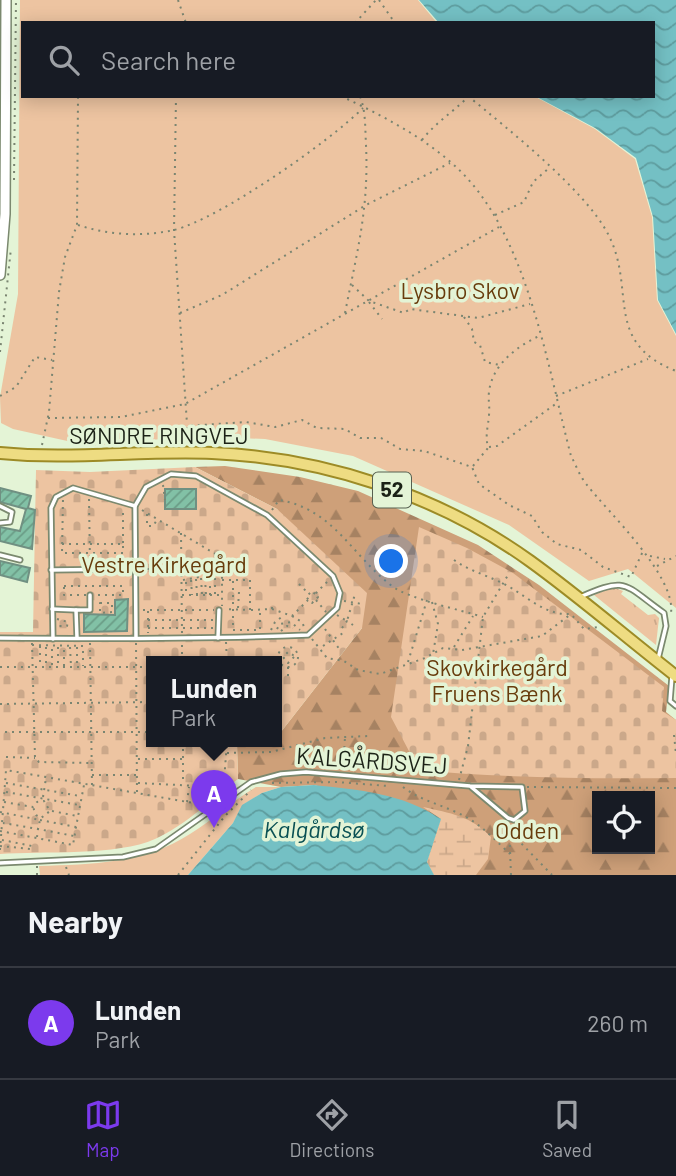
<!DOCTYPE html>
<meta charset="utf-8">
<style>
body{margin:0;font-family:Barlow,sans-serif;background:#20242c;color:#f1f3f6}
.controls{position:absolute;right:21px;bottom:21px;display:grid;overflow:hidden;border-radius:0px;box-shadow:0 4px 18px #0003}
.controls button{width:63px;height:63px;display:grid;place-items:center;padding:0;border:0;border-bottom:2px solid #363941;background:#171b24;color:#f1f3f6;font:35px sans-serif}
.you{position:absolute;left:392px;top:562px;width:24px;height:24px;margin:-18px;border:5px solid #fff;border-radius:50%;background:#1a73e8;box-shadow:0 0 0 10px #1a73e833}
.badge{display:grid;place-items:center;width:46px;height:46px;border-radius:50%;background:#7c3aed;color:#fff;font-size:23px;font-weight:700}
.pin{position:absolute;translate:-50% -58px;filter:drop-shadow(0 2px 4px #0008)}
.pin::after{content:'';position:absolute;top:37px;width:24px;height:21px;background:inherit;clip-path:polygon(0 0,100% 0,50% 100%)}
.popup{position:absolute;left:146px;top:656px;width:136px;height:91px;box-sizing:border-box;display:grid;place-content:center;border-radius:0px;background:#171b24;filter:drop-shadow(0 2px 5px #0005);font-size:23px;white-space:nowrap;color:#9ea1a6}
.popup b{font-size:26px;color:#f1f3f6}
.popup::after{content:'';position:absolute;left:50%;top:100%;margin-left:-14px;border:14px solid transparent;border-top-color:#171b24}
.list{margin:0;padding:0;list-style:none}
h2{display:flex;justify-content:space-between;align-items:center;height:91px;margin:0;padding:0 28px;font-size:30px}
h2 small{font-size:23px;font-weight:400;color:#9ea1a6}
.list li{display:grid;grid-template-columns:46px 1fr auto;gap:21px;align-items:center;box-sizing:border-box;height:112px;padding:0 28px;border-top:2px solid #363941}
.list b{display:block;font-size:26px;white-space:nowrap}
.list p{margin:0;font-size:23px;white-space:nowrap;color:#9ea1a6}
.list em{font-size:23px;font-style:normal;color:#9ea1a6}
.icon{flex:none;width:38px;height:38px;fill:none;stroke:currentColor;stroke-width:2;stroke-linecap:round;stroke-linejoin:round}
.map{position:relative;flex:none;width:676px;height:875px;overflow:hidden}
.search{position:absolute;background:#171b24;box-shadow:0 4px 18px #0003;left:21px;right:21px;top:21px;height:77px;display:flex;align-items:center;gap:18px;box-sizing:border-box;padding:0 24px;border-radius:0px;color:#9ea1a6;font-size:26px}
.sheet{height:203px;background:#171b24}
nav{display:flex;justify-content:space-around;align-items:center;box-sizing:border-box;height:98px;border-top:2px solid #363941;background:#171b24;font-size:19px;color:#9ea1a6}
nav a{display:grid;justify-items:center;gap:4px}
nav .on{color:#7c3aed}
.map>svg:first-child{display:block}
.grass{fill:url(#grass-tufts)}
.forest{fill:url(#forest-firs);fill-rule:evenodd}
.wetland{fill:url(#wetland-marsh)}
.cemetery{fill:url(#cemetery-stones)}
.green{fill:#edc4a1}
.water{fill:url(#water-waves)}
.building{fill:url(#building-hatch);stroke:#709082;stroke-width:2}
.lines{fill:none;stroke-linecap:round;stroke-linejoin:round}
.service-casing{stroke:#7b896f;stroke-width:7}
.tertiary-casing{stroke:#7b896f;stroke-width:12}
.primary-casing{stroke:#9d8b26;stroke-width:14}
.path{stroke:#7a8571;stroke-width:2;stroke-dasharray:2 5;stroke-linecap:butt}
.service{stroke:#fff;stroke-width:3.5}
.tertiary{stroke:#fff;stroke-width:9}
.primary{stroke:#eedc82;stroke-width:10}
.labels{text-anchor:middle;stroke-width:7;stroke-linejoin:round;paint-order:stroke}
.shield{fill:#e4f4d6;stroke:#576050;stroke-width:2}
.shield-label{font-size:21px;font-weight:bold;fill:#1b2116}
.park-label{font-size:23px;fill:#683c0c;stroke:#e4f4d6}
.street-label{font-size:23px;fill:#1b2116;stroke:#e4f4d6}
.water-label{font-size:24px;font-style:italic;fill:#0a5154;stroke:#e4f4d6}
</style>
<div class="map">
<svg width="676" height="875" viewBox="0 0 676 875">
<defs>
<pattern id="grass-tufts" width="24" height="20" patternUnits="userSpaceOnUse" patternTransform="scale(1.75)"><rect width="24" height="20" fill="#edc4a1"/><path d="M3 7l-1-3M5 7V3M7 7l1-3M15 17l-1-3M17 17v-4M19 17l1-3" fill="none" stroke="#cba88a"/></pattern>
<pattern id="forest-firs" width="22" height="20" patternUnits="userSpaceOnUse" patternTransform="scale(1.75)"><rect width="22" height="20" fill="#cea079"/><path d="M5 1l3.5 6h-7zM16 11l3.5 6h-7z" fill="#a68262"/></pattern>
<pattern id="wetland-marsh" width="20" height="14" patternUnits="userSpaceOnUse" patternTransform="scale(1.75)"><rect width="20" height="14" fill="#edc4a1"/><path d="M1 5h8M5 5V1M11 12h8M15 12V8" fill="none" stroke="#cba88a"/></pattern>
<pattern id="cemetery-stones" width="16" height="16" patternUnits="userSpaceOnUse" patternTransform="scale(1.75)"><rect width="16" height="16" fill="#edc4a1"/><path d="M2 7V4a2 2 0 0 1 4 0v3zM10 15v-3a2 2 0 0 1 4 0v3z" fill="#cba88a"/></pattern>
<pattern id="water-waves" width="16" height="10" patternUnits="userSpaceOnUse" patternTransform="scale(1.75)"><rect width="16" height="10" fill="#74c0c4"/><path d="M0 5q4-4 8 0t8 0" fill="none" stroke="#5e9c9e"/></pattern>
<pattern id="building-hatch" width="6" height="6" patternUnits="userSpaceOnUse" patternTransform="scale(1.75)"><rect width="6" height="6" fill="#82c1a6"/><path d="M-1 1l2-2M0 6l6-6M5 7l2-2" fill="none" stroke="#6a9c86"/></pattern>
</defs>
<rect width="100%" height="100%" fill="#e4f4d6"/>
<path class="grass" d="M613 587 623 591 621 594 648 615 655 614 659 618 656 645 594 595Z"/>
<path class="forest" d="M225 466 300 477 358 491 478 545 539 585 669 686 666 712 676 720V875H434L427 862 441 819 314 785 281 787 238 779 237 744 277 742V737L362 628 277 509 195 467ZM597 796H650V849H597Z"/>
<path class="wetland" d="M423 807C450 813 471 816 491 837L488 859 476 875H434L427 862 441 819Z"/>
<g class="cemetery">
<path d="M195 467 277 509 367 593 362 628 277 737V662H151V742H273L237 744 238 779C212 799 186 825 155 839 118 856 42 851 0 854V632H33L36 470 90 472Z"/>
<path d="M419 527 467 548 513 573 664 687 662 711 676 720V778C590 779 504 778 419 770L391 717Z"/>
</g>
<g class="green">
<path d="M20 0H418L437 23H23V96H534L595 129 635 159 652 217 657 300 676 336V608L628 569 589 581 509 525 353 456 265 439 192 436 90 446 13 429 1 423 0 397 18 294Z"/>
<path d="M256 787H281L262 793 243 805 233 823 188 875H40L39 866C93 864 143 864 190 834 213 820 232 801 256 787Z"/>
</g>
<g class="water">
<path d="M419 0H676V334L658 300 653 217 636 158 595 128 535 96H653V23H439Z"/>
<path d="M314 785C359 790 402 793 441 819L427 862 434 875H188L233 823 242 805 262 793 281 787Z"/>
</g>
<g class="building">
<path d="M0 488 31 496 28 508 35 510 32 549 0 541V527L20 531 26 509 0 502Z"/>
<rect x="165" y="489" width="31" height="20"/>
<path d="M0 561 30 568 27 582 0 575Z"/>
<path d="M128 599 127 631 84 632V614L115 615V600Z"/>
</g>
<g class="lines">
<g class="service-casing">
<g id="service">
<path d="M0 506 12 512 10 522 0 523"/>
<path d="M0 555 20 560"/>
<path d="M51 570 135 569"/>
<path d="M580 597C628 576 623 584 664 613L666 626 658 659"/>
<path d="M52 609 76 610"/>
<path d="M0 638C103 639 206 639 308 635L337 608 340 593 333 576 267 515 196 476 171 474 146 487 135 506 136 638"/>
<path d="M77 638 76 610H90V595"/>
<path d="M218 638 219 610"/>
<path d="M53 639 51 508 56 497 73 488 135 506"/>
<path d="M672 676 670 701 676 706"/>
<path d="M0 863 123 857 156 849 251 782 281 774 306 772 470 786 522 787 525 811 514 820 508 818 470 786"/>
</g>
</g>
<g class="tertiary-casing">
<path id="tertiary" d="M0 275 5 214 6 0"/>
</g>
<g class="primary-casing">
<path id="primary" d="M0 453C71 460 141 450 212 453 325 458 438 495 530 561 580 597 627 638 676 676"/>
</g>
<g class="path">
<path d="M178 0 186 23"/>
<path d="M379 0 395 23"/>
<path d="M355 23 376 0"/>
<path d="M176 96 174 230 187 424"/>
<path d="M341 96C381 115 422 136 455 166 527 231 547 365 571 456 576 465 580 477 587 485 608 512 676 576 671 613"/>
<path d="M468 96C508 129 585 190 608 234 637 289 602 342 676 371"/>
<path d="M422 140C435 123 452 113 468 97"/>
<path d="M14 180 16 0"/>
<path d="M495 215 524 202 533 182 548 169"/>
<path d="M78 225C108 235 143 237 174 230 219 219 329 142 363 108"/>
<path d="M352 285 369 301 404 313 410 309 478 318 530 304"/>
<path d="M369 302 382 319"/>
<path d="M180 313 222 295 366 205 450 163"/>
<path d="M345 313C357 252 369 209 366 145 365 128 366 112 360 96"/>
<path d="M464 317 472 329 474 342 480 345 485 362 500 365"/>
<path d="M0 352 11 248"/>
<path d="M0 396 16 387 35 357 52 360"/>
<path d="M556 396 648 359"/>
<path d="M48 418 121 417 185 404 499 227"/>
<path d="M189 443 187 426 246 422 275 427 302 420 317 428 345 429 360 438H381L400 449 424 451 472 467 479 484 509 505 532 516 542 532 557 544 581 550 603 567 631 577 644 549"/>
<path d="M42 445 49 412 59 292 65 257 77 225 78 96"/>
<path d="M489 447 497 446 557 403"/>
<path d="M473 466 488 448C485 434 488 428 489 415 490 407 488 400 489 392 492 365 516 347 539 336"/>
<path d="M163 485 165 500"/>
<path d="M89 499 90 564"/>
<path d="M142 510 222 558V606"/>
<path d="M272 510 279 500C334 509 352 556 392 586 409 599 461 610 483 617"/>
<path d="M147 514V526H153L157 520"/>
<path d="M181 533 182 633"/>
<path d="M123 543V510"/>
<path d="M62 544H123V553H62L63 499"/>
<path d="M650 556 665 559"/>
<path d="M182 559 212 562 216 573H222"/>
<path d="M454 560C468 570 483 574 500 582 523 592 543 616 571 614L584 629 598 627"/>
<path d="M657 566 676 556"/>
<path d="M140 569H180"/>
<path d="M201 578 202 594"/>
<path d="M205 578 206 595H222"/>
<path d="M196 579 197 594"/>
<path d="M183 580 215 574"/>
<path d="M191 580 192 595"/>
<path d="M222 580H250V610L224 609"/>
<path d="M233 581V630H260V609"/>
<path d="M186 582V594"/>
<path d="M299 584 308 593"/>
<rect x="64" y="586" width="59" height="9"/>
<path d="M215 594V575"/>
<path d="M315 594 312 591 306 597 312 603 318 597 315 594 328 581"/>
<path d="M182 595H205"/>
<path d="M210 595V577"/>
<path d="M316 600 326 612"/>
<path d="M344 601 362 604"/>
<path d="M432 602 438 624 433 654"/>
<path d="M100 603H112V612L100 613Z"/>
<path d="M238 608 239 592"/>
<path d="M272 609 292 616 308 600"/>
<path d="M143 610H214"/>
<path d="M251 610 272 609V603"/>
<path d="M148 611V633"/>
<path d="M337 615 347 621 355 594"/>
<path d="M292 616 302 622 305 629"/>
<path d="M57 619 68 622 67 626H57"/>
<path d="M148 620H214"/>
<path d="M148 628H214"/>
<path d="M342 628 347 621 353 625"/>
<path d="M277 629 280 624 291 622 300 630"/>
<path d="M325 629 340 650"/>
<path d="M271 630 275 622 283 616"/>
<path d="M281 631 287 626 293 628"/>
<path d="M312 639 327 658 344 661 358 670 380 674 425 658 443 648 462 650 542 636 571 614"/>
<path d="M226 642 227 662"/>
<path d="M32 643 35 758 39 762 92 763"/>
<path d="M90 643 92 785"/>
<path d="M136 643 137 794"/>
<path d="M32 645 83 646V666"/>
<path d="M182 645V662"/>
<path d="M40 646V665"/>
<path d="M323 646 343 633"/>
<path d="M46 647V665"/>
<path d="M58 647V665"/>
<path d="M70 647 71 666"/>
<path d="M77 647V666"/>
<path d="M454 647 473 616"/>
<circle cx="288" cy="657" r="10"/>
<path d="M294 657 288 663 283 657 288 652 296 657"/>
<path d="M408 662 427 600"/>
<path d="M52 665V647"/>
<path d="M64 666V647"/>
<path d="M0 667H151"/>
<path d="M288 676V667"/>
<path d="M0 704 151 702"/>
<path d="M5 732H151"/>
<path d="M674 735 676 754"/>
<path d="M183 742V783"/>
<path d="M227 753 271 752 325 738 368 736"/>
<path d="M6 757 35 758"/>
<path d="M138 759H183"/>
<path d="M343 769 345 737"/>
<path d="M92 775H136"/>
<path d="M459 780 468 746 483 617 508 575"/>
<path d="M6 783 80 796"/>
<path d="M138 783 219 787"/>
<path d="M272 783 337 782 388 786"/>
<path d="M403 787C420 800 439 804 458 813 479 822 494 839 510 854"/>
<path d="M527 787 676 788"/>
<path d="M6 792 79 805"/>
<path d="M43 797 46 778"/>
<path d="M4 802 33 807 37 802 44 801 50 811 41 818 36 815 33 807"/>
<path d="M187 802 189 787"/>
<path d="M52 811 77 816"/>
<path d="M0 812 40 820 38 829 3 823"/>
<path d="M40 820 76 827 84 785"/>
<path d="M509 824 511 875"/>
<path d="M0 831 73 845 76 827"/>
<path d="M37 837 38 829 74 836"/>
<path d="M517 837 520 822"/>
<path d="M510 839 516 838 552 875"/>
<path d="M0 846 31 849 32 846 2 840"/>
<path d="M0 850 6 770 199 804 224 781 227 742"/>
<path d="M37 866V875"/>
<path d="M66 867 69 875"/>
<path d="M178 875 225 816 251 790"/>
</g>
<use href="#service" class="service"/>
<use href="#tertiary" class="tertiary"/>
<use href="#primary" class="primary"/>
</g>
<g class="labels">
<rect class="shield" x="373" y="472.5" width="38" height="35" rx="5"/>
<g class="shield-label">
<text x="392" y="497">52</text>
</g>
<g class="park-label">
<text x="460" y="299">Lysbro Skov</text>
<text x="164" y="573">Vestre Kirkegård</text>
<text x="497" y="676">Skovkirkegård<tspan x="497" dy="26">Fruens Bænk</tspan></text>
<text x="527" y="839">Odden</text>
</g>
<g class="street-label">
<text x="159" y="444">SØNDRE RINGVEJ</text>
<text transform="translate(372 761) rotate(4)" y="8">KALGÅRDSVEJ</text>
</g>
<g class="water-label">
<text x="314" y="838">Kalgårdsø</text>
</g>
</g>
</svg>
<div class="controls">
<button><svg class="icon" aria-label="locate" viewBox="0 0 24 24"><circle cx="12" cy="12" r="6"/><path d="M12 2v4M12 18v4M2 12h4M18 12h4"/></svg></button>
</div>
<div class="you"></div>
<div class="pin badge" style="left:214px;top:828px">A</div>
<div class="popup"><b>Lunden</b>Park</div>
<div class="search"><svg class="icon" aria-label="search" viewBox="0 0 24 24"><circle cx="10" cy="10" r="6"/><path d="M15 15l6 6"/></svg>Search here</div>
</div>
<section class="sheet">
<h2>Nearby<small></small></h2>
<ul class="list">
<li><span class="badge">A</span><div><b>Lunden</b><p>Park</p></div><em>260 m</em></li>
</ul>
</section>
<nav>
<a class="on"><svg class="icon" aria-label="map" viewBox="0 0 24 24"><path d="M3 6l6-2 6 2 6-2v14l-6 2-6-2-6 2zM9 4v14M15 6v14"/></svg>Map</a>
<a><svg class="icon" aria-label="directions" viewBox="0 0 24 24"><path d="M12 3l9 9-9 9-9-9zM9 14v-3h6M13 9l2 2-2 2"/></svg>Directions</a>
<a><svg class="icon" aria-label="saved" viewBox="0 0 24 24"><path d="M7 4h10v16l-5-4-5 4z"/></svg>Saved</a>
</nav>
